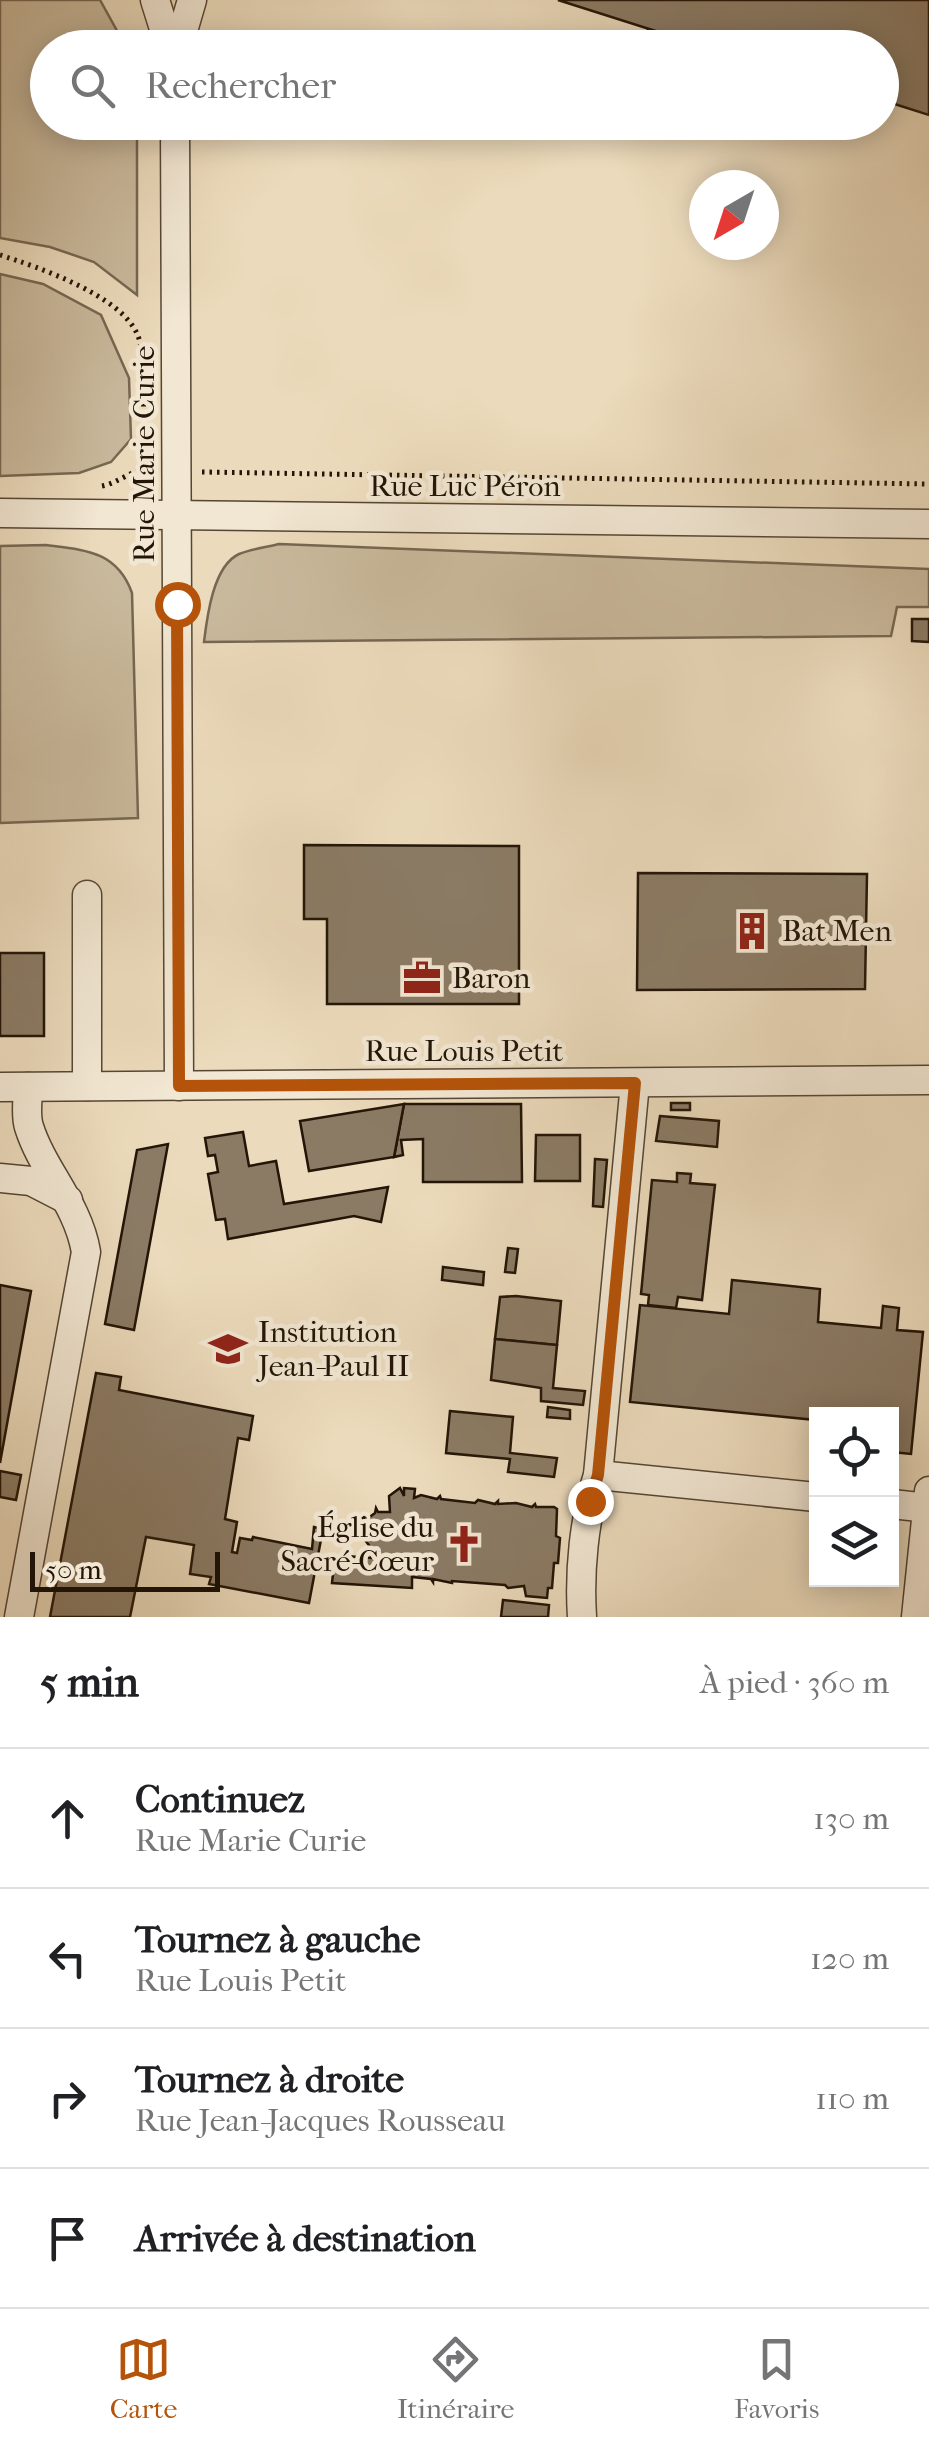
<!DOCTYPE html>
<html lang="fr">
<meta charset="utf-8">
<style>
body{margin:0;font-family:"IM FELL French Canon",serif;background:#f2f2f2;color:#202124}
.controls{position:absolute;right:30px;bottom:30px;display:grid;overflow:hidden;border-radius:0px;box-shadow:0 5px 25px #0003}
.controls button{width:90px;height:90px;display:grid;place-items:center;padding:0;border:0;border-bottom:2px solid #e0e0e0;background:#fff;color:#202124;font:50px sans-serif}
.compass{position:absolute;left:689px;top:170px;width:90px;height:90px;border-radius:50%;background:#fff;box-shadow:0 5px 25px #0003;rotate:219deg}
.scale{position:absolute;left:30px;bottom:25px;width:190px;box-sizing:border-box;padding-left:10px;border:5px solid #231507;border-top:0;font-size:28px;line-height:35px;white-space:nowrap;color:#231507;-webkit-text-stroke:8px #f2e7d3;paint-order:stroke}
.stop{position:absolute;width:30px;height:30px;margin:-22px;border:8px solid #b45309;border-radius:50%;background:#fff}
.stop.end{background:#b45309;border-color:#fff;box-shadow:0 2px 10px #0008}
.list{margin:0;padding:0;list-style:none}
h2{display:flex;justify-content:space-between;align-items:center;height:130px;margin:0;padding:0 40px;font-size:42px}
h2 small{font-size:32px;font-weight:400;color:#757577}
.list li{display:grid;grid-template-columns:65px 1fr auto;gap:30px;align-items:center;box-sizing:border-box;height:140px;padding:0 40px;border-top:2px solid #e0e0e0}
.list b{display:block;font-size:38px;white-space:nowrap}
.list p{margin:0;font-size:32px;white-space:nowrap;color:#757577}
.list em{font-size:32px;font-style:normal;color:#757577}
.icon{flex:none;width:55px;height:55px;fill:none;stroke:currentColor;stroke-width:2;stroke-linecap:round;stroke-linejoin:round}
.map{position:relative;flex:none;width:929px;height:1617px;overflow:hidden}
.search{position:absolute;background:#fff;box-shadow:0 5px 25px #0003;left:30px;right:30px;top:30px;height:110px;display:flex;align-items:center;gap:25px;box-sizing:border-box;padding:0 35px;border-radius:55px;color:#757577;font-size:38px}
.sheet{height:690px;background:#fff}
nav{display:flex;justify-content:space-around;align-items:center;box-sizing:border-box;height:140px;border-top:2px solid #e0e0e0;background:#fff;font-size:28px;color:#757577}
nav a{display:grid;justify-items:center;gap:5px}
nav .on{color:#b45309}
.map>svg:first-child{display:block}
.green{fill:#c9b99c;stroke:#766752;stroke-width:2.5}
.building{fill:#8b7b65;stroke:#231507;stroke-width:2.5}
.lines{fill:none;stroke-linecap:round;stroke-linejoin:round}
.minor-casing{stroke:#554634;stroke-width:31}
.path{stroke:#231507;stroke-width:5;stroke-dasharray:2.5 5;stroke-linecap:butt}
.minor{stroke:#f2e7d3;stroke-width:28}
.route{stroke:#b45309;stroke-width:12}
.labels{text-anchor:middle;stroke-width:9;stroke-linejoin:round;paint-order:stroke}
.street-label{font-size:30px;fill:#231507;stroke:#f2e7d3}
.poi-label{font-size:30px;fill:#231507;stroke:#f2e7d3;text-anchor:start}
</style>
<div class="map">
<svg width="929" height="1617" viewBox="0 0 929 1617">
<rect width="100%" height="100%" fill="#ebdabb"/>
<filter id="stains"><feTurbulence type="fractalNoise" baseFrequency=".002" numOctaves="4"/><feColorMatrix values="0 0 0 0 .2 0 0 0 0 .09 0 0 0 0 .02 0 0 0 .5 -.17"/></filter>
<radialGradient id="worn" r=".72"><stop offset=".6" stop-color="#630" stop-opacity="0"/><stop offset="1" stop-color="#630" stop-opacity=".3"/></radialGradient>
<g class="green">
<path d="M0 0H100L126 47 48 48V122L137 123V295L94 262 50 247 0 238Z"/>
<path d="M0 274 43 284 101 315 129 378 131 439 111 462 79 473 0 476Z"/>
<path d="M279 544 929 569V607H897L891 636 204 642C207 617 213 566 239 554 251 549 267 547 279 544Z"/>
<path d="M46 545C85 550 117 551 132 593L138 818 0 823V546Z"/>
</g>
<g class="building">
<path d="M558 0H929V115L882 100V48H709Z"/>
<path d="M648 29 709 48H660L644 43Z"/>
<path d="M912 619H929V642L912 641Z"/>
<path d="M304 845 519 846V1004H327V919H304Z"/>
<path d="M638 873 867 874 865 989 637 990Z"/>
<rect x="0" y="953" width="44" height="83"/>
<rect x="671" y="1103" width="19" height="7"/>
<path d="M404 1104H521L522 1182H423V1139L401 1140 403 1155 394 1157Z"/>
<path d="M404 1104 394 1157 309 1171 300 1121Z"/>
<path d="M660 1116 719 1121 717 1147 656 1141Z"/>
<path d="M243 1132 249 1166 276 1161 284 1204 388 1187 381 1222 354 1216 228 1239 225 1219 216 1220 208 1174 218 1172 215 1155 208 1156 205 1138Z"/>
<path d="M536 1135H580V1181H535Z"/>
<path d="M168 1144 134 1330 105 1324 137 1150Z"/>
<path d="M595 1159 607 1160 603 1207 593 1206Z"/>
<path d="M677 1173 691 1174 690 1183 715 1185 702 1300 678 1297 676 1308 648 1305 649 1295 641 1294 652 1180 677 1182Z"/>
<path d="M508 1248 518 1249 515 1273 505 1272Z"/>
<path d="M443 1267 484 1272 483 1285 442 1280Z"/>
<path d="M732 1280 820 1289 818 1322 881 1328 883 1306 899 1308 897 1330 923 1332 911 1454 892 1452V1414H816V1420L630 1402 640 1305 729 1314Z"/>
<path d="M0 1285 31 1291 0 1463Z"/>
<path d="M516 1296 561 1301 557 1345 495 1339 500 1297Z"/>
<path d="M495 1339 557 1345 553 1388 585 1391 583 1405 541 1401V1388L491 1380Z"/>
<path d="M96 1373 121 1377 119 1390 253 1416 249 1440 238 1438 225 1519 237 1522 232 1552 237 1553 240 1538 252 1540 253 1537 312 1549 314 1527 323 1529 309 1603 209 1584 211 1577 190 1574 194 1545 146 1537 130 1617H50Z"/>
<path d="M548 1407 570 1410V1419L547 1417Z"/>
<path d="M450 1411 513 1417 510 1453 557 1458 554 1477 508 1472 510 1459 446 1453Z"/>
<path d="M0 1471 21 1475 16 1500 0 1497Z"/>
<path d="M400 1488 404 1496V1488L415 1489 414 1498 421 1495 437 1499 440 1496 441 1499 475 1503 478 1500 495 1504 498 1501V1504L516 1503 532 1507 535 1504 536 1507H554L557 1509 556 1536 560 1538 558 1563H554L552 1588H548L547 1598 526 1596 524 1586 508 1588 505 1585 452 1581V1583L433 1579V1582L431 1579 412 1577V1588L332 1583 335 1555 371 1558V1548L362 1536 365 1535 361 1518 367 1519 375 1513 376 1508 378 1512H390L389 1496Z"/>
<path d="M503 1600 549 1605 548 1617H501Z"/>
</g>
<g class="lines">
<g class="minor-casing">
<g id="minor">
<path d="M155 0 170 48"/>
<path d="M178 48 192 0"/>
<path d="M175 122 179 1086"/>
<path d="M0 513 929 524"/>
<path d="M87 1086V895"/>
<path d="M0 1087 929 1080"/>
<path d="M0 1178 31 1181 68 1200"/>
<path d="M598 1475 816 1497"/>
<path d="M892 1504 928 1508"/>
<path d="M19 1617 86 1252C78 1204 43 1171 29 1127 25 1115 28 1099 28 1087"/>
<path d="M582 1617C579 1571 584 1519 598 1475L635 1083"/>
<path d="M916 1617 929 1491"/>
</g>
</g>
<g class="path">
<path d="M0 255C38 267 123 296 138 336 147 358 142 439 143 468"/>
<path d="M202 472 929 484"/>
<path d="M102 486C119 483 135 467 151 469"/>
</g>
<use href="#minor" class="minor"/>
</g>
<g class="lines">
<path class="route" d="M177 604 179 1086 635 1083 598 1475 590 1501"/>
</g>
<defs>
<g id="building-bare" transform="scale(3)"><path d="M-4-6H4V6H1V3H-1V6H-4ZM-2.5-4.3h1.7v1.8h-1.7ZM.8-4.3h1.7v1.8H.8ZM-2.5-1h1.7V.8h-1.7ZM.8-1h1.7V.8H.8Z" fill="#8f2418" stroke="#f2e7d3" stroke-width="2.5" paint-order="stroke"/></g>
<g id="office-bare" transform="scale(3)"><path d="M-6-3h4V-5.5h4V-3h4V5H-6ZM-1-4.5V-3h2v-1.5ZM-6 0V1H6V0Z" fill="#8f2418" stroke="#f2e7d3" stroke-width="2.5" paint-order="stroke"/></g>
<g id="school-bare" transform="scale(3)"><path d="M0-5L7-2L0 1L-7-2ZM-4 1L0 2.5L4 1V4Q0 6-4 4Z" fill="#8f2418" stroke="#f2e7d3" stroke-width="2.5" paint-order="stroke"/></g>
<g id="church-bare" transform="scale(3)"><path d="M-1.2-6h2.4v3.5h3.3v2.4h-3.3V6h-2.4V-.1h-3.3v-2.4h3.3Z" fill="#8f2418" stroke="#f2e7d3" stroke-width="2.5" paint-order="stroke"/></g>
</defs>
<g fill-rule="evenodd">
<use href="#building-bare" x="752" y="931"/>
<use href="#office-bare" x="422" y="978"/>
<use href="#school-bare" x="228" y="1349"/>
<use href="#church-bare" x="464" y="1544"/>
</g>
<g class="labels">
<g class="street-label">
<text transform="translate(144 454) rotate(-90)" y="10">Rue Marie Curie</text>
<text x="465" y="496">Rue Luc Péron</text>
<text x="464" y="1061">Rue Louis Petit</text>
</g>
<g class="poi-label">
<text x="782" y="941">Bat Men</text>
<text x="452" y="988">Baron</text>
<text x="258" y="1342">Institution<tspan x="258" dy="34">Jean-Paul II</tspan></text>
<text x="434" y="1537" text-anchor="end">Église du<tspan x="434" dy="34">Sacré-Cœur</tspan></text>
</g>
</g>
<rect width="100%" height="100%" filter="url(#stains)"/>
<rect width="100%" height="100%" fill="url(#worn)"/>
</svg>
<div class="controls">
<button><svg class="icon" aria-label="locate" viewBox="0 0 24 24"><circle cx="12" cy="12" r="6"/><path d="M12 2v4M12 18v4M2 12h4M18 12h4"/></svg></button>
<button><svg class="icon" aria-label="layers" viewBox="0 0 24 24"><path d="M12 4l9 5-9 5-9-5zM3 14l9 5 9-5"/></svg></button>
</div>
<svg class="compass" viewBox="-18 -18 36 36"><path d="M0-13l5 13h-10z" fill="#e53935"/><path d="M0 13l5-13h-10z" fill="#757577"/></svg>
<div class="scale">50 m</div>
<div class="stop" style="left:177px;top:604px"></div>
<div class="stop end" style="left:590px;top:1501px"></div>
<div class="search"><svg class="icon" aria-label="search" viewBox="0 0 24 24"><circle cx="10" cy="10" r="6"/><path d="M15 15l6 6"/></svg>Rechercher</div>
</div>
<section class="sheet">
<h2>5 min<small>À pied · 360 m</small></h2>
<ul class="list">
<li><svg class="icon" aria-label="ahead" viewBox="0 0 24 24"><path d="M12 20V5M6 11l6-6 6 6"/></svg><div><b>Continuez</b><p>Rue Marie Curie</p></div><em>130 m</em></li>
<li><svg class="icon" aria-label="left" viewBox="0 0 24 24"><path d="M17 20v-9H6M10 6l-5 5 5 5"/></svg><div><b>Tournez à gauche</b><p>Rue Louis Petit</p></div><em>120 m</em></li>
<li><svg class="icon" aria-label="right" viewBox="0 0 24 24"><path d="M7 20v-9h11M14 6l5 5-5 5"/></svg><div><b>Tournez à droite</b><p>Rue Jean-Jacques Rousseau</p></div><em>110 m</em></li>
<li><svg class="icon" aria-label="arrive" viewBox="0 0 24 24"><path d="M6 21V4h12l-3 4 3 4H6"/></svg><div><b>Arrivée à destination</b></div></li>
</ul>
</section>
<nav>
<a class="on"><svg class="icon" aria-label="map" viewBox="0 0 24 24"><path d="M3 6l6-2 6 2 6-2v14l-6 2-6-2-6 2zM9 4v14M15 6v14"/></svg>Carte</a>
<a><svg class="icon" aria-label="directions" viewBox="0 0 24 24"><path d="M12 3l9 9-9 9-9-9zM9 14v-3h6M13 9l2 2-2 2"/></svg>Itinéraire</a>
<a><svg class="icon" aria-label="saved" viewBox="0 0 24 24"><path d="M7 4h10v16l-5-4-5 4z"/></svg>Favoris</a>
</nav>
